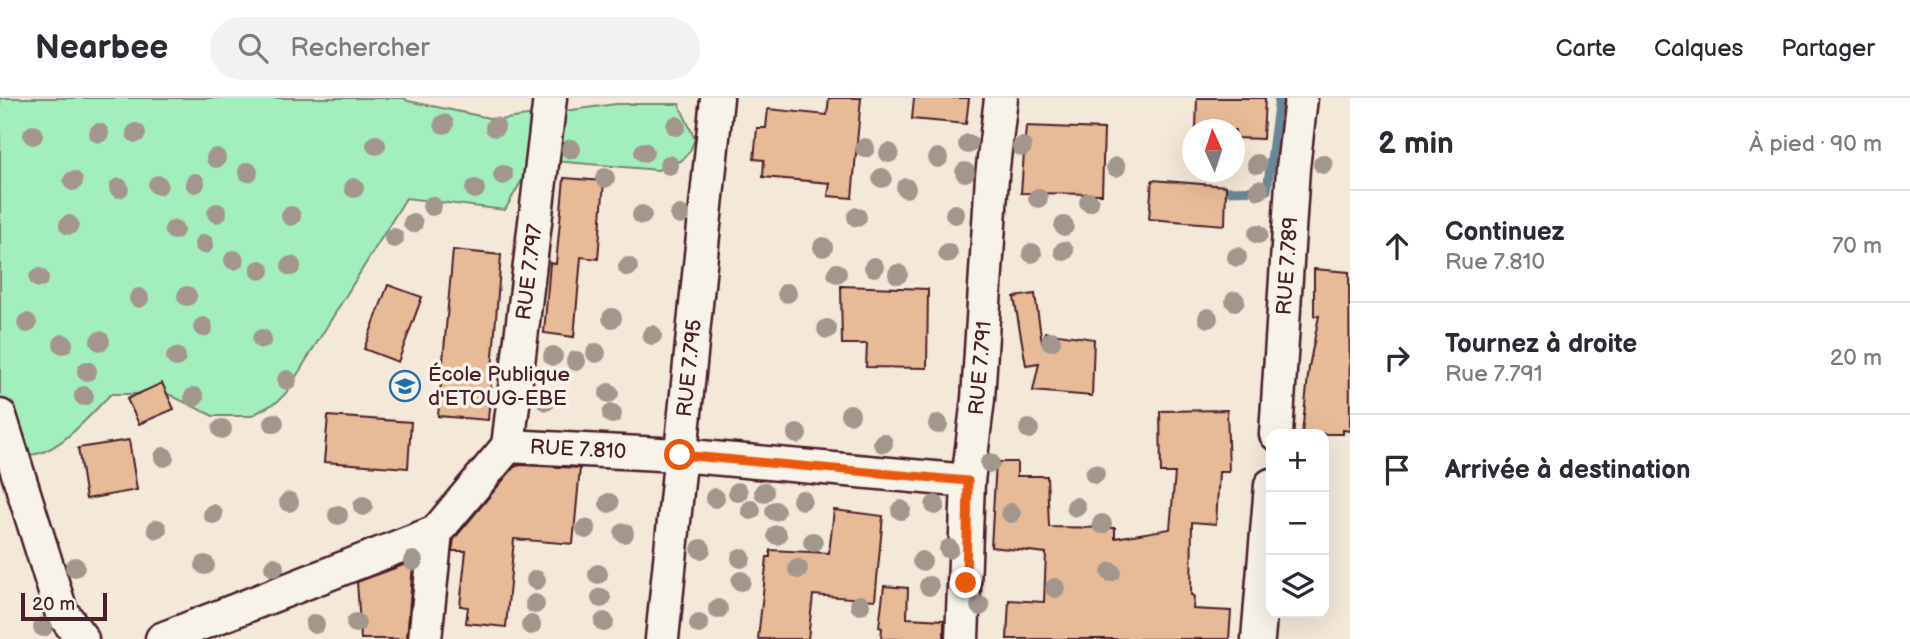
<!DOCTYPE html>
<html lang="fr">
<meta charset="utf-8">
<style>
body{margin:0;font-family:"Balsamiq Sans",sans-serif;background:#f2f2f3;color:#2b2b33}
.controls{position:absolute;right:21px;bottom:21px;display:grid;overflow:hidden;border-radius:14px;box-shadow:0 7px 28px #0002}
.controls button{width:63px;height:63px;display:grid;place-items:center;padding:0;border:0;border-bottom:2px solid #e1e1e2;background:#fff;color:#2b2b33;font:35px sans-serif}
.compass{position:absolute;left:1182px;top:21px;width:63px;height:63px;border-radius:50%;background:#fff;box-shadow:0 7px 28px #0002;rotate:357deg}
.scale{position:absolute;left:21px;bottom:18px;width:86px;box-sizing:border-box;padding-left:7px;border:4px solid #4a1f2b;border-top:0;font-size:19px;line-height:24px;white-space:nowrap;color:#4a1f2b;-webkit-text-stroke:5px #f7f3e8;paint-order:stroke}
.stop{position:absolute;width:21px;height:21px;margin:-16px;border:5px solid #ea580c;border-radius:50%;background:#fff}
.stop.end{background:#ea580c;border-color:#fff;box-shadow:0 2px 7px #0008}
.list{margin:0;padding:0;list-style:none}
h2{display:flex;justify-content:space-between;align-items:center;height:91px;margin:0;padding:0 28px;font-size:30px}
h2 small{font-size:23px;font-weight:400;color:#7c7c81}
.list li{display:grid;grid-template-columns:46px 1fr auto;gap:21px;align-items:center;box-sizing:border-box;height:112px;padding:0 28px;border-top:2px solid #e1e1e2}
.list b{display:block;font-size:26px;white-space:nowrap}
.list p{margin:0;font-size:23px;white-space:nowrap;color:#7c7c81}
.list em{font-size:23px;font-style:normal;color:#7c7c81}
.icon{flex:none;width:38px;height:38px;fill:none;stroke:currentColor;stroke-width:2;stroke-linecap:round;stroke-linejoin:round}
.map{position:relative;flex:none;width:1350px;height:541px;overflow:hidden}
header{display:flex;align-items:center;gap:42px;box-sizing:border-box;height:98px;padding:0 35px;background:#fff;border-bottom:2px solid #e1e1e2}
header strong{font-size:33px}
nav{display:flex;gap:38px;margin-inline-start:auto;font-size:24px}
.search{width:490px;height:63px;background:#f2f2f3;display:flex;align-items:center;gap:18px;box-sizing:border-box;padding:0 24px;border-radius:38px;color:#7c7c81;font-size:26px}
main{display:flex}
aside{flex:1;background:#fff}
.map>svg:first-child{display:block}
.green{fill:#a3eebd;stroke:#768674;stroke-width:2}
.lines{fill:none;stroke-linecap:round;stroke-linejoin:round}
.stream{stroke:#6b8798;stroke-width:9}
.building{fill:#e7bb97;stroke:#4a1f2b;stroke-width:2}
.street-casing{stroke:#4a1f2b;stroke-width:37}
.street{stroke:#f7f3e8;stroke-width:32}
.tree{fill:#a3968d}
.route{stroke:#ea580c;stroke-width:9}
.labels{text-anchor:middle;stroke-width:7;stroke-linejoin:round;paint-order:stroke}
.street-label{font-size:21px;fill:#4a1f2b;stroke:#f7f3e8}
.poi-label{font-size:21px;fill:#4a1f2b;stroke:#f7f3e8;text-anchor:start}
</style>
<header>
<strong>Nearbee</strong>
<div class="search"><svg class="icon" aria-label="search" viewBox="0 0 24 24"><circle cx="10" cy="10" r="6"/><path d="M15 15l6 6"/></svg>Rechercher</div>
<nav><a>Carte</a><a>Calques</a><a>Partager</a></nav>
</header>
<main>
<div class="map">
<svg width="1350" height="541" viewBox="0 0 1350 541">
<rect width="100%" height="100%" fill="#f4e8d8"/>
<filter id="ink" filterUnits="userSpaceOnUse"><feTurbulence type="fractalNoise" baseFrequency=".0143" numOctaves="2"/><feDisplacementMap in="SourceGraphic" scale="14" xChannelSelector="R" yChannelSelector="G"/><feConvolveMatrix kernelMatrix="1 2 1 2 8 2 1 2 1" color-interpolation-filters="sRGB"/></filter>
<g filter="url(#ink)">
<path class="green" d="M0 0H404L408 3 499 22 616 6H679L695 41 690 53 681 63 658 72 543 62 531 66 505 112 406 100 286 295 277 304 251 318H213L168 296H111C91 315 50 368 18 355 12 353 5 346 0 342Z"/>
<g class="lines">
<path class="stream" d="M1226 93 1267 92 1279 0"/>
</g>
<g class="building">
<path d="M829 0H861L852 100 828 98 830 85 763 79 764 62 754 61 757 30H766L768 11 827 17Z"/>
<path d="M914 0H969L966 26 912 21Z"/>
<path d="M1197 0H1265L1263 41 1235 40V32H1196Z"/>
<path d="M1026 28 1104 31 1102 96 1021 95Z"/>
<path d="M564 80 604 83 598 161 581 159 574 239 544 235 550 165 556 166Z"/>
<path d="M1152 82 1226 88 1225 127 1149 121Z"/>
<path d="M453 152 501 157 488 322 438 318Z"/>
<path d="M1314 171 1349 174 1350 333 1343 332V336H1302L1309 269 1319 218H1314Z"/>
<path d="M388 187 422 199 398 264 364 251Z"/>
<path d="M841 188 928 191 927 270 866 269 867 246H842Z"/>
<path d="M1035 196 1042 245 1045 234 1094 241 1092 298 1033 293 1039 265 1026 267 1014 199Z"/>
<path d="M162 285 174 311 139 326 127 301Z"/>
<path d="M1227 312 1229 374H1219L1216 426 1192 424 1191 497 1194 498 1193 511 1231 513 1229 541H1007L1009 502 1044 504 1046 455 991 449 996 364H1017V378H1047L1049 429 1115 430V440L1170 431 1175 375H1161L1160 313Z"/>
<path d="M328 318 411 324 408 370 324 364Z"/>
<path d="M129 342 137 392 86 401 78 350Z"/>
<path d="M520 367 580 370 573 446 514 441 506 529 466 525 468 509 460 508 466 453H452L454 441 514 369Z"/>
<path d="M834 412 883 418 875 502 813 497 808 541H758L767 459H770V452L829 455Z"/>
<path d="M413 465 407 541H361L357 484 406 466Z"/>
<path d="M884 488 908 490 907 520 944 522V541H881L882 530 879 529Z"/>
</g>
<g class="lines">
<g class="street-casing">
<g id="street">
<path d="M0 318 61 513 82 541"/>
<path d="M1276 336 1293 70 1301 0"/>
<path d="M508 348 550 0"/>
<path d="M162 541 436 434 508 348 679 357 968 383"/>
<path d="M425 541 436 434"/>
<path d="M662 541 717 0"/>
<path d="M962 541 968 383 978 301 992 78 1001 0"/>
<path d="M1258 541 1271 387"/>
</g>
</g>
<use href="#street" class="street"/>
</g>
<g class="tree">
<circle cx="444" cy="26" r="10"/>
<circle cx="676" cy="28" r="10"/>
<circle cx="495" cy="29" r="10"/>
<circle cx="99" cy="35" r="10"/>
<circle cx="136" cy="35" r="10"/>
<circle cx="33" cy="37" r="10"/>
<circle cx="968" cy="46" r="10"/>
<circle cx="376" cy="47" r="10"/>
<circle cx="1022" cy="49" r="10"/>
<circle cx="865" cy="50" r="10"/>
<circle cx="571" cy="51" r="10"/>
<circle cx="644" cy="54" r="10"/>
<circle cx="889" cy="55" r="10"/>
<circle cx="216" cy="60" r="10"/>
<circle cx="938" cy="60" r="10"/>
<circle cx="1257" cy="66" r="10"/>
<circle cx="1323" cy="66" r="10"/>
<circle cx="669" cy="67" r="10"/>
<circle cx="1116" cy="69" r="10"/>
<circle cx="248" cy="74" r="10"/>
<circle cx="965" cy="74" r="10"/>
<circle cx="503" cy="77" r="10"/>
<circle cx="605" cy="80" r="10"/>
<circle cx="882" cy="80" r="10"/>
<circle cx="73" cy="83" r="10"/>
<circle cx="195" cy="85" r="10"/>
<circle cx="158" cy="87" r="10"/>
<circle cx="119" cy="90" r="10"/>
<circle cx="354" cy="90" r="10"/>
<circle cx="906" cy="90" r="10"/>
<circle cx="475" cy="91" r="10"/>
<circle cx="1259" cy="92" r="10"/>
<circle cx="1038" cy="100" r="10"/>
<circle cx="1089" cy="104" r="10"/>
<circle cx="432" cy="108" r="10"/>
<circle cx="217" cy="115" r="10"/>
<circle cx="955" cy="116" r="10"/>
<circle cx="642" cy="117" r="10"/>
<circle cx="680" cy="117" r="10"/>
<circle cx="291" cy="118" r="10"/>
<circle cx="857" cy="119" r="10"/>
<circle cx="413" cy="125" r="10"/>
<circle cx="69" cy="127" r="10"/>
<circle cx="1064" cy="128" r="10"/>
<circle cx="174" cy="132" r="10"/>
<circle cx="1258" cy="136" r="10"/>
<circle cx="394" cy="140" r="10"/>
<circle cx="204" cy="146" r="10"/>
<circle cx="823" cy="149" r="10"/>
<circle cx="1064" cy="153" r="10"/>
<circle cx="948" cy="155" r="10"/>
<circle cx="1032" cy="155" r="10"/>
<circle cx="1237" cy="159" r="10"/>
<circle cx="234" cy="162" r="10"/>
<circle cx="291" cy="168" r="10"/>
<circle cx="628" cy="169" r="10"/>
<circle cx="874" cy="169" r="10"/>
<circle cx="260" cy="172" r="10"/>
<circle cx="837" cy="175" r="10"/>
<circle cx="898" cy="176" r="10"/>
<circle cx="39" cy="180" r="10"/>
<circle cx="787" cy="195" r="10"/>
<circle cx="187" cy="198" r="10"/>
<circle cx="139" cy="200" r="10"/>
<circle cx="1235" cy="203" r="10"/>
<circle cx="612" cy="220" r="10"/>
<circle cx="1208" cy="220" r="10"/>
<circle cx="27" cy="225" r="10"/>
<circle cx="203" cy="229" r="10"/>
<circle cx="827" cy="231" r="10"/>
<circle cx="652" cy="237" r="10"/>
<circle cx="262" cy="241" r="10"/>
<circle cx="100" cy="243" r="10"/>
<circle cx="1051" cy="243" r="10"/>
<circle cx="63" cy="246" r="10"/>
<circle cx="596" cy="255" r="10"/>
<circle cx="553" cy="258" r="10"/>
<circle cx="176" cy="259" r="10"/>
<circle cx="576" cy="263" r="10"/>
<circle cx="87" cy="273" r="10"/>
<circle cx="287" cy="282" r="10"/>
<circle cx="609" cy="295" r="10"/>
<circle cx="84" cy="298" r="10"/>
<circle cx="194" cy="299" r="10"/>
<circle cx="546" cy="303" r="10"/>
<circle cx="612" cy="316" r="10"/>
<circle cx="850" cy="316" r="10"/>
<circle cx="274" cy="325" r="10"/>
<circle cx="938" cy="326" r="10"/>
<circle cx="222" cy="331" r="10"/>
<circle cx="1029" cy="331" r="10"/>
<circle cx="797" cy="336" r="10"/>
<circle cx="883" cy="345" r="10"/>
<circle cx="164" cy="359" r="10"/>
<circle cx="990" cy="365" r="10"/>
<circle cx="1095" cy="376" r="10"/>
<circle cx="738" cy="394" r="10"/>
<circle cx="764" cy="394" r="10"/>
<circle cx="715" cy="400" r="10"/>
<circle cx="802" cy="402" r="10"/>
<circle cx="289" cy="404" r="10"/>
<circle cx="609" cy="405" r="10"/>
<circle cx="935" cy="407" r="10"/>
<circle cx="363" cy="408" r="10"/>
<circle cx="1076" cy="409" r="10"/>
<circle cx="751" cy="412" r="10"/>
<circle cx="901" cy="412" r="10"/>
<circle cx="775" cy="413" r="10"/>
<circle cx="1011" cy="415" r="10"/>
<circle cx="213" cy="416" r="10"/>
<circle cx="338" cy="417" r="10"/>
<circle cx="1102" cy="426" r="10"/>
<circle cx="157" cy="431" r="10"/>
<circle cx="586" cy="431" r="10"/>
<circle cx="624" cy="435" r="10"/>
<circle cx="777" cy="437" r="10"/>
<circle cx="813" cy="444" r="10"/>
<circle cx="701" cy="451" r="10"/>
<circle cx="949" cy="451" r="10"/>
<circle cx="741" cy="460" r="10"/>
<circle cx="413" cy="463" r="10"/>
<circle cx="922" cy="463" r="10"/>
<circle cx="205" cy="467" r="10"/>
<circle cx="75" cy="469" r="10"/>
<circle cx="274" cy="469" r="10"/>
<circle cx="798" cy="471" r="10"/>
<circle cx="1111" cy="474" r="10"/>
<circle cx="598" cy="476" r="10"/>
<circle cx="536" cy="482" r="10"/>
<circle cx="741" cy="483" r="10"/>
<circle cx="929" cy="488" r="10"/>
<circle cx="1055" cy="490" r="10"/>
<circle cx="601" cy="500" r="10"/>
<circle cx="535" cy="506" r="10"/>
<circle cx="860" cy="507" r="10"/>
<circle cx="980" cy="508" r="10"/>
<circle cx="718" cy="511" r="10"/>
<circle cx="604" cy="524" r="10"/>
<circle cx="356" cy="525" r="10"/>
<circle cx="315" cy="526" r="10"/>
<circle cx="699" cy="526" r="10"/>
<circle cx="531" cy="527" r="10"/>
<circle cx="43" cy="529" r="10"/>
</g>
</g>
<g class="lines" filter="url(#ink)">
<path class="route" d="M680 357 968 383 966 485"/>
</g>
<defs>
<g id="school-ring" transform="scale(1.575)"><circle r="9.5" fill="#f7f3e8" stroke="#1f6fb2" stroke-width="1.5"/><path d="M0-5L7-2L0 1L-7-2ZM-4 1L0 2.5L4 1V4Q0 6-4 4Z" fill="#1f6fb2"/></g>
</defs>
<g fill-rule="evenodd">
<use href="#school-ring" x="405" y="288"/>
</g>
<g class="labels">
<g class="street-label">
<text transform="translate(1287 168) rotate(-86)" y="7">RUE 7.789</text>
<text transform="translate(529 174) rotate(-83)" y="7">RUE 7.797</text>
<text transform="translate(689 270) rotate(-84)" y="7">RUE 7.795</text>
<text transform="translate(980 270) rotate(-85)" y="7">RUE 7.791</text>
<text transform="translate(578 351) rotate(3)" y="7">RUE 7.810</text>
</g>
<g class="poi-label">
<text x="428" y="283">École Publique<tspan x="428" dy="24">d'ETOUG-EBE</tspan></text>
</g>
</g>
</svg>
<div class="controls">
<button>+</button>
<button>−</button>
<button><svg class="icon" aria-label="layers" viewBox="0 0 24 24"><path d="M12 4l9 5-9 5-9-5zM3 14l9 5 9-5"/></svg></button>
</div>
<svg class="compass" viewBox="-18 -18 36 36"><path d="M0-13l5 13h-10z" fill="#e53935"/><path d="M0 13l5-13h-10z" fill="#7c7c81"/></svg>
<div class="scale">20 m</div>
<div class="stop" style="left:680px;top:357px"></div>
<div class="stop end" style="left:966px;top:485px"></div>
</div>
<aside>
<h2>2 min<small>À pied · 90 m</small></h2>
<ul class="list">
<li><svg class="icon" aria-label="ahead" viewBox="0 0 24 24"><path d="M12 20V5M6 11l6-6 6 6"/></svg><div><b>Continuez</b><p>Rue 7.810</p></div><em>70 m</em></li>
<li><svg class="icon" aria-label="right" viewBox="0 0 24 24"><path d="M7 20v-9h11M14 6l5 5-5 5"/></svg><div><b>Tournez à droite</b><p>Rue 7.791</p></div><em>20 m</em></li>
<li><svg class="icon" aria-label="arrive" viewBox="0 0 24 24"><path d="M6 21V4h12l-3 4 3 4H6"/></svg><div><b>Arrivée à destination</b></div></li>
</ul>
</aside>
</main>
